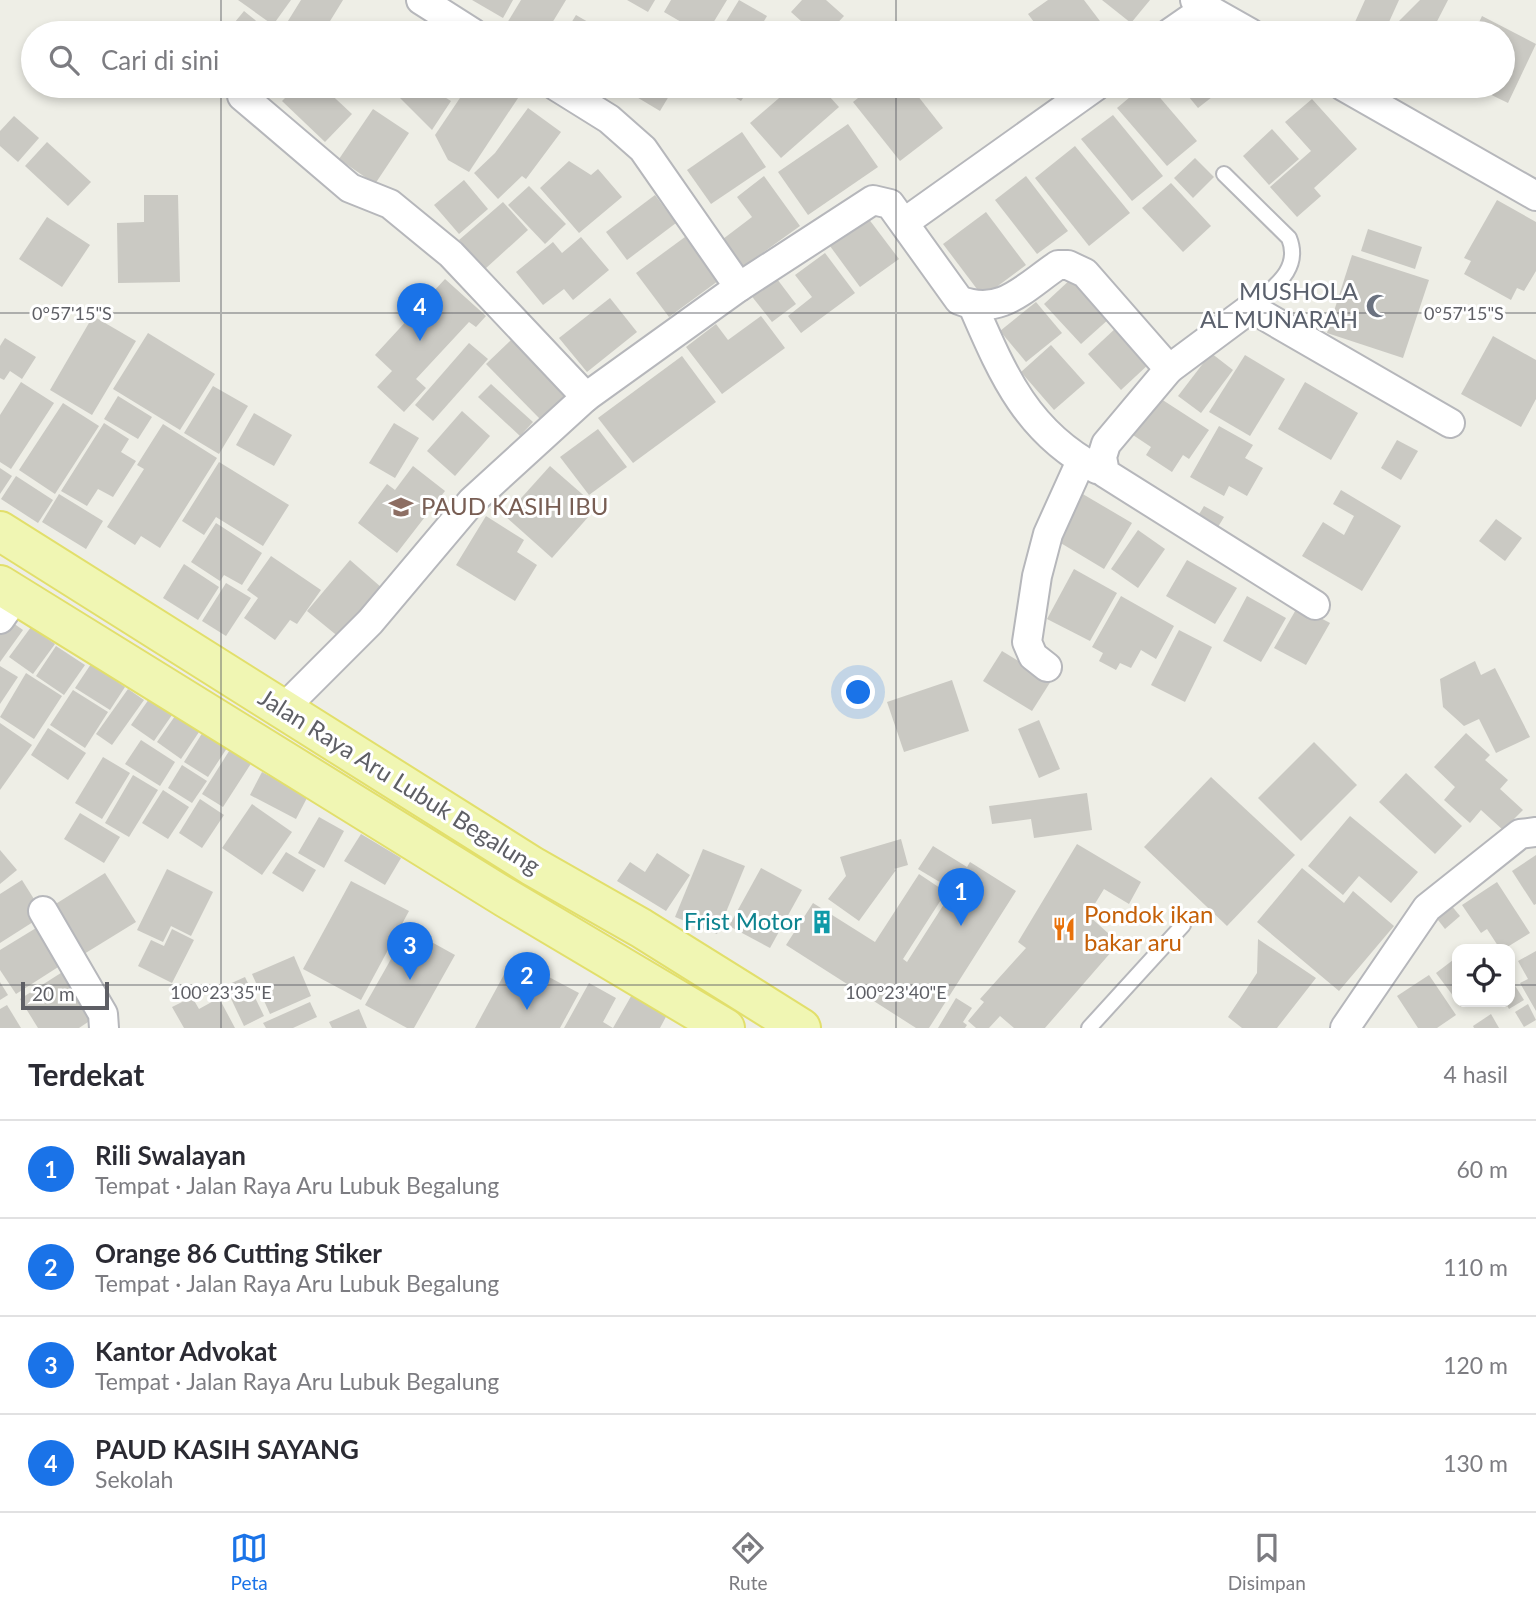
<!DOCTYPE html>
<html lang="id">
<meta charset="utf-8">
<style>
body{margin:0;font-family:Lato,sans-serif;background:#f7f7f7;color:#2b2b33}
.controls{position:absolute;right:21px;bottom:21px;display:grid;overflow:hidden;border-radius:14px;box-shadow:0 4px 10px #0003}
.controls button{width:63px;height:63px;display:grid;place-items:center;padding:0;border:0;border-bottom:2px solid #e1e1e2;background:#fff;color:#2b2b33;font:35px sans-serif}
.scale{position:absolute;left:21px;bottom:18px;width:88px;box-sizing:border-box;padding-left:7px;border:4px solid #5e5f65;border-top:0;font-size:19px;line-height:24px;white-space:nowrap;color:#5e5f65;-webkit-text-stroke:5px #fff;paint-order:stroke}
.you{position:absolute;left:859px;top:693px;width:24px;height:24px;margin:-18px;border:5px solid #fff;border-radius:50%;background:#1a73e8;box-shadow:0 0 0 10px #1a73e833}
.badge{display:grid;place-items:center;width:46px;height:46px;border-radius:50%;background:#1a73e8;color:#fff;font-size:23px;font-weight:700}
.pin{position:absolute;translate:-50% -58px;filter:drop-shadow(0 2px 4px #0008)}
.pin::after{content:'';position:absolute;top:37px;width:24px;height:21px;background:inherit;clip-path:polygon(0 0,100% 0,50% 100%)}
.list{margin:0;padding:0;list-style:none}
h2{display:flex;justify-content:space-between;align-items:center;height:91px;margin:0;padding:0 28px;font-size:30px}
h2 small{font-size:23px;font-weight:400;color:#7c7c81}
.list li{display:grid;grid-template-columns:46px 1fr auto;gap:21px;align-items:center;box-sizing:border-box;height:98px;padding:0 28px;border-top:2px solid #e1e1e2}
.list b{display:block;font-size:26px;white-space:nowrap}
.list p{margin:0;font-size:23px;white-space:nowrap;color:#7c7c81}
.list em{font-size:23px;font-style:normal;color:#7c7c81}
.icon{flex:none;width:38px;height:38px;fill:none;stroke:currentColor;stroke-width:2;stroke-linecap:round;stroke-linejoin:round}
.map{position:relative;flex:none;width:1536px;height:1028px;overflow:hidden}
.search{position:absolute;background:#fff;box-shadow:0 4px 10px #0003;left:21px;right:21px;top:21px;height:77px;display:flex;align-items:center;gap:18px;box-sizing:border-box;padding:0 24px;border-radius:38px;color:#7c7c81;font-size:26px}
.sheet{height:483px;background:#fff}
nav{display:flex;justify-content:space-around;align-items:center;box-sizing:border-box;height:98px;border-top:2px solid #e1e1e2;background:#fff;font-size:19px;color:#7c7c81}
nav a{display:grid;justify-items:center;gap:4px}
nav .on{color:#1a73e8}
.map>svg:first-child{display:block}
.building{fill:#cac9c3}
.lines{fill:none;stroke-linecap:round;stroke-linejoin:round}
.service-casing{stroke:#b6b7bb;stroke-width:18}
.minor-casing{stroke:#b6b7bb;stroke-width:32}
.primary-casing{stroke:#e2df6b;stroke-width:42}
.service{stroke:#fff;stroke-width:14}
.minor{stroke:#fff;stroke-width:28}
.primary{stroke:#f0f6b3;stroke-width:38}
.ticks{fill:none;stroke:#5e5f65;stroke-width:2;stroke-opacity:0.45}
.labels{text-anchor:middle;stroke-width:6;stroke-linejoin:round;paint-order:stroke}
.worship-label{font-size:24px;fill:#5b616d;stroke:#fff;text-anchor:end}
.education-label{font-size:24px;fill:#785e54;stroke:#fff;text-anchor:start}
.street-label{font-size:24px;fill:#5e5f65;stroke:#fff}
.food-label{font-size:24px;fill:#c56008;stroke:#fff;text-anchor:start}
.culture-label{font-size:24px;fill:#0d838f;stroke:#fff;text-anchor:end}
.ticks-label{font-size:18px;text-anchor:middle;fill:#5e5f65;stroke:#fff;stroke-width:6;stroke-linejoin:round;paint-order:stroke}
</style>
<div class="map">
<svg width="1536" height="1028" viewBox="0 0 1536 1028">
<rect width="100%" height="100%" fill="#eeeee6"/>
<g class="building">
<path d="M238 0H291L273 25Z"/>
<path d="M301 0H343L327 26 339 33H290L283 29Z"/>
<path d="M472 0H513L503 18Z"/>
<path d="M521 0H566L546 33H513L504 28Z"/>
<path d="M627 0H655L648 12Z"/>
<path d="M671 0H727L707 33H700L664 12Z"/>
<path d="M739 0 767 16 757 33H719Z"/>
<path d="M802 0H826L844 16 828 33H791L801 21 791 12Z"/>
<path d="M1048 0H1084L1109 33H1042L1028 14Z"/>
<path d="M1102 0H1150L1131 23Z"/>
<path d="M1365 0H1399L1384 33H1350Z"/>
<path d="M1420 0H1448L1431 33H1411L1399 21Z"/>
<path d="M244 11 271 33H226Z"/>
<path d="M576 15 607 33H565Z"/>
<path d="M1482 16 1536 44 1508 103 1473 86H1503V33H1474Z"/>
<path d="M358 22 376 33H350Z"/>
<path d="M297 86H322L352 114 325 142 282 101Z"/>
<path d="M393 86H427L451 101 432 130 391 89Z"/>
<path d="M431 86H455L449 96Z"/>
<path d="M468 86H512L522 92 469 172 448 160 435 135Z"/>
<path d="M634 86H675L660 111 630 93Z"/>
<path d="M715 86H751L741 101Z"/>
<path d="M793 86H820L839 107 781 158 750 123Z"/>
<path d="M873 86H910L943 128 900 161 853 102Z"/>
<path d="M1143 86H1150L1197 141 1167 166 1117 108Z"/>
<path d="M1180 86H1226L1198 108Z"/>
<path d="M1312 99 1357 149 1314 188 1321 196 1297 217 1270 187 1311 151 1285 122Z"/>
<path d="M528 108 561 132 526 179 522 176 498 199 474 173 495 153Z"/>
<path d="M373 109 409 133 375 184 339 159Z"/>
<path d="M1113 115 1163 176 1132 201 1081 139Z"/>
<path d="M14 116 39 138 18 162 0 146V131Z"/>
<path d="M848 124 878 167 808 215 778 172Z"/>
<path d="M1272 129 1299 159 1269 185 1243 156Z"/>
<path d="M742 132 766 167 711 204 687 170Z"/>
<path d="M47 142 91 182 68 206 25 166Z"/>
<path d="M1075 146 1130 213 1089 246 1035 178Z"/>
<path d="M1195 158 1214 177 1193 198 1174 178Z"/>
<path d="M569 161 591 175 598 169 622 197 579 233 540 188Z"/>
<path d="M764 176 800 226 743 267 723 239 752 217 737 197Z"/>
<path d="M1026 176 1068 231 1037 254 995 200Z"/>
<path d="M464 180 488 209 459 234 434 205Z"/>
<path d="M1171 183 1211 226 1183 252 1142 208Z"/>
<path d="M529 186 566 224 545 244 508 205Z"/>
<path d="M144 195H178L180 282 118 283 117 223 144 222Z"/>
<path d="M655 195 676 223 627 260 606 232Z"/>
<path d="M1497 200 1536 222V271L1524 291 1517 288 1511 300 1464 274 1471 261 1464 258Z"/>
<path d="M503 202 528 230 485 269 459 240Z"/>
<path d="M986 212 1026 265 983 297 943 244Z"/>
<path d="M47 217 90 245 62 287 19 259Z"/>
<path d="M868 218 899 259 860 287 830 246Z"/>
<path d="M1368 229 1422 247 1415 269 1361 251Z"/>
<path d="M581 237 609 270 573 300 564 289 543 305 516 272 553 242 562 253Z"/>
<path d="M685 237 718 281 669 317 636 273Z"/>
<path d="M825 253 855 293 801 333 788 316 812 297 795 275Z"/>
<path d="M1352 255 1429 280 1403 358 1327 333Z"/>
<path d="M771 271 796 304 772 322 746 289Z"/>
<path d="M1073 277 1110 318 1081 344 1044 304Z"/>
<path d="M445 279 486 316 476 327 469 322 416 379 426 388 404 412 377 387 392 371 375 355Z"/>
<path d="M610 298 637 332 587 372 559 338Z"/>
<path d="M1036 302 1062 333 1026 362 1000 331Z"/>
<path d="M93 316 136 341 92 415 50 390Z"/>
<path d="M761 316 785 348 722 394 686 347 716 324 728 340Z"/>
<path d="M1117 327 1150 363 1121 390 1088 354Z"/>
<path d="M148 333 215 374 180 430 113 389Z"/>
<path d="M1493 336 1536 360V399L1521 427 1461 394Z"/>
<path d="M5 338 36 357 22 379 10 371 4 380 0 378V346Z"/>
<path d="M511 340 566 396 541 420 486 364Z"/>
<path d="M469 343 488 359 433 421 415 405Z"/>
<path d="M1051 345 1085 383 1054 410 1021 372Z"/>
<path d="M1211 353 1233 370 1201 413 1178 396Z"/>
<path d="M1245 355 1285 379 1250 436 1209 412Z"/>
<path d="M682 356 716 402 633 463 598 418Z"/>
<path d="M21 382 54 403 11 469 0 462V415Z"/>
<path d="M1305 382 1358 413 1331 460 1278 429Z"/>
<path d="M491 384 533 422 520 436 478 397Z"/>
<path d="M213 386 248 406 219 454 184 433Z"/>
<path d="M118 396 152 417 138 439 104 419Z"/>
<path d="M1158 397 1209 430 1189 459 1183 455 1172 472 1146 455 1151 447 1133 435Z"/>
<path d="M63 403 99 426 55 494 19 470Z"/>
<path d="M462 411 490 436 455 476 427 451Z"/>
<path d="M254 413 292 435 274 466 236 445Z"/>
<path d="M104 423 129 439 121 452 136 461 113 497 98 489 87 506 61 491Z"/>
<path d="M394 423 419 438 395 478 369 463Z"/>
<path d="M163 424 217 458 160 548 141 536 135 545 107 527 144 469 137 465Z"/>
<path d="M1219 426 1253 445 1245 458 1263 468 1247 496 1229 486 1224 496 1190 477Z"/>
<path d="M598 429 627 467 589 495 560 457Z"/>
<path d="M1397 440 1418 451 1401 480 1381 468Z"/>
<path d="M219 462 289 505 263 546 216 517 204 535 182 521Z"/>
<path d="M413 466 445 491 397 553 358 523 387 484 395 490Z"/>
<path d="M550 466 597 507 552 558 505 516Z"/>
<path d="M0 468 12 476 0 494Z"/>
<path d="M16 476 53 500 38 523 1 499Z"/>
<path d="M1341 490 1401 526 1362 591 1302 556 1323 522 1344 535 1354 516 1333 504Z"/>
<path d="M1081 493 1132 523 1104 569 1054 539Z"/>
<path d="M59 494 103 521 86 549 42 522Z"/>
<path d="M1204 506 1224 517 1212 537 1192 526Z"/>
<path d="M486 516 524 540 517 552 537 565 515 601 456 565Z"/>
<path d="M1496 519 1522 538 1505 561 1479 541Z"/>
<path d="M216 523 262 553 242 585 224 575 220 581 191 562Z"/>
<path d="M1138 530 1165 549 1138 588 1111 569Z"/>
<path d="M271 556 321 590 297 624 290 620 275 640 244 618 258 598 247 590Z"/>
<path d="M350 560 382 588 340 638 307 611Z"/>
<path d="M1187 560 1237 588 1215 624 1166 596Z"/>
<path d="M184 564 219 587 198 620 163 598Z"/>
<path d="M1074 569 1117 593 1090 641 1047 619Z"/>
<path d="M226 583 251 598 226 636 202 621Z"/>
<path d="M1121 596 1174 626 1156 659 1141 650 1131 668 1120 663 1116 670 1099 661 1103 653 1092 647Z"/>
<path d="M1247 596 1286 618 1261 662 1223 641Z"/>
<path d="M1298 606 1330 623 1306 665 1274 648Z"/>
<path d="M6 618 23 630 0 662V627Z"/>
<path d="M31 627 55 644 33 674 9 657Z"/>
<path d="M1179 630 1212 647 1185 702 1151 685Z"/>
<path d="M56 646 85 665 64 695 36 676Z"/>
<path d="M1002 651 1051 681 1032 711 983 681Z"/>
<path d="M1475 661 1481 675 1495 668 1530 737 1496 753 1479 719 1464 726 1443 707 1440 679Z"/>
<path d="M91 664 125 687 110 710 75 688Z"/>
<path d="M0 666 18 677 0 704Z"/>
<path d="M26 673 62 696 34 739 0 717Z"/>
<path d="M952 680 969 731 904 752 887 702Z"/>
<path d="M128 689 144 700 112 745 96 734Z"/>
<path d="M73 690 108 712 85 748 50 725Z"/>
<path d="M149 699 172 715 154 741 131 725Z"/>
<path d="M175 716 199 732 181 759 157 742Z"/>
<path d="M1039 720 1060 769 1039 778 1018 729Z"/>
<path d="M0 723 32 745 0 790Z"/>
<path d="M48 728 86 753 68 780 31 755Z"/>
<path d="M203 732 227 748 208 777 184 762Z"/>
<path d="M1466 733 1490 755 1485 760 1508 780 1500 789 1523 810 1503 830 1481 810 1470 823 1444 800 1455 787 1434 767Z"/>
<path d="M141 740 175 762 160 786 125 764Z"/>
<path d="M1314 742 1357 785 1301 841 1258 798Z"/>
<path d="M231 748 252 762 223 807 202 794Z"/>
<path d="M103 757 130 773 102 819 75 803Z"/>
<path d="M182 765 207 781 192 803 168 788Z"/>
<path d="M262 772 308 796 296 819 250 795Z"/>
<path d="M1406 773 1462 826 1435 854 1379 802Z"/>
<path d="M133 775 158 790 129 837 105 823Z"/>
<path d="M1211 777 1295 855 1227 926 1144 847Z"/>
<path d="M163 790 189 807 168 839 142 823Z"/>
<path d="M1087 793 1092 830 1034 838 1031 819 992 824 989 806Z"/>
<path d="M200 799 224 815 202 848 179 833Z"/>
<path d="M252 804 292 832 262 875 222 848Z"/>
<path d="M80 813 120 837 104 863 64 839Z"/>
<path d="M1350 816 1418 872 1391 903 1359 876 1343 895 1308 866Z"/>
<path d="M319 817 344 831 324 868 298 853Z"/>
<path d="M361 834 401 858 385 885 344 861Z"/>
<path d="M901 839 908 865 894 869 896 870 859 921 828 899 846 876 840 857Z"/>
<path d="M1077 844 1141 882 1129 904 1104 889 1088 915 1119 943 1045 1028H1014L1000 1016 989 1028H976L968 1021 984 1002 980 999 1026 948 1018 942Z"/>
<path d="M933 846 967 867 970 862 1016 891 929 1028H916L786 945 813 903 875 942 919 874 946 892 903 959 907 962 953 890 918 869Z"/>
<path d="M703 849 745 866 717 934 675 917Z"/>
<path d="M0 850 17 870 0 884Z"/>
<path d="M286 852 316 870 303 892 272 873Z"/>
<path d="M657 853 690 875 666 911 617 881 630 862 645 872Z"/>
<path d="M1536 855V904L1534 905 1512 871Z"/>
<path d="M761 868 802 890 770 948 729 926Z"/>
<path d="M1302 868 1344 903 1353 891 1394 926 1339 991 1257 922Z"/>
<path d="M167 869 213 892 191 936 171 926 163 942 137 930Z"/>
<path d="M105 873 136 922 84 954 54 905Z"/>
<path d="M22 880 44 915 0 943V894Z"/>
<path d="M351 881 409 911 361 1000 303 969Z"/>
<path d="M1497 882 1530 933 1504 949H1500L1487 929 1481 933 1462 905Z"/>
<path d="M1446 899 1460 916 1445 929 1431 911Z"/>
<path d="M41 925 66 962 16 994 0 970V950Z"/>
<path d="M172 929 194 940 172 983 138 966 151 940 164 946Z"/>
<path d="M408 929 455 955 414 1028H407L365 1005Z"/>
<path d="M1258 939 1316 978 1277 1028H1242L1228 1017 1257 973Z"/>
<path d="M1536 951V1011L1520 983 1528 979 1518 961Z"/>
<path d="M294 956 311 996 270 1014 252 974Z"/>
<path d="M1457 957V1001L1436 973Z"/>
<path d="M513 958 579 993 560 1028H475Z"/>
<path d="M64 971 94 1018 79 1028H38L20 999Z"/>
<path d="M1429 975 1456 1015 1437 1028H1418L1397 996Z"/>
<path d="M245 977 264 1016 244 1026 225 986Z"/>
<path d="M0 982 8 995 0 1000Z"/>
<path d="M589 983 616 998 603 1022 613 1028 634 991 669 1011 660 1028H564Z"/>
<path d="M1514 984 1524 1000 1509 1009 1505 1002H1510V987Z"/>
<path d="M192 997 199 1009 219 998 235 1028H184L172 1007Z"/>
<path d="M956 998 972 1008 963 1022 967 1025 965 1028H938Z"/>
<path d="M310 1002 317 1017 293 1028H266L263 1023Z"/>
<path d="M1528 1004 1536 1020 1524 1027 1515 1012Z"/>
<path d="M7 1005 21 1028H0V1009Z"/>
<path d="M359 1009 367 1028H332L329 1022Z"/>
<path d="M1491 1014 1499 1028H1474L1473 1026Z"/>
</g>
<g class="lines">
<g class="service-casing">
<g id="service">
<path d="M1224 174 1289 238C1302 270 1272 288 1251 308"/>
<path d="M1089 1028 1183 925"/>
</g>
</g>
<g class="minor-casing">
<g id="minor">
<path d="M421 0 473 33"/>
<path d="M1206 8 1250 33"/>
<path d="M1170 33 1206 8 1195 0"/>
<path d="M556 86 609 119 643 149 739 287"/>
<path d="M1343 86 1536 196"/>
<path d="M242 96 350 188 390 204 451 254 586 397"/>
<path d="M905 222 1096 86"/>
<path d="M973 306C1003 375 1027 432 1097 469"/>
<path d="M1169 369 1106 444 1102 457 1105 473 1315 605"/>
<path d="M0 619 17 595"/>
<path d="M1047 667 1033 656 1027 642 1037 576 1048 534 1081 461"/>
<path d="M283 709 370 622 472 501 586 397 739 287 873 200 890 204 959 300C1001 317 1025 287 1058 265H1068L1085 273 1169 369 1251 308 1450 423"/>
<path d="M43 911 103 1014 104 1028"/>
<path d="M1345 1028 1427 908 1520 834 1536 832"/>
</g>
</g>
<g class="primary-casing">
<g id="primary">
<path d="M0 531 532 866 641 928 801 1028"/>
<path d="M0 585 506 898 725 1028"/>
</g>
</g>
<use href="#service" class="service"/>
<use href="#minor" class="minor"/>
<use href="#primary" class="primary"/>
</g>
<path class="ticks" d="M221 0V33M896 0V33M221 86V1028M896 86V1028M0 313H1536M0 985H1457M1510 985H1536"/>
<defs>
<g id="mosque-bare" transform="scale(1.89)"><path d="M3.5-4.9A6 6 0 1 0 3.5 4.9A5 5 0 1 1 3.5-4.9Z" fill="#6b7280" stroke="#fff" stroke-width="2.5" paint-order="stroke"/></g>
<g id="school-bare" transform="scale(1.89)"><path d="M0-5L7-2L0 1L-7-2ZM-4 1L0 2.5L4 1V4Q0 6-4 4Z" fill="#8d6e63" stroke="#fff" stroke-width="2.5" paint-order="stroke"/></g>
<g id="building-bare" transform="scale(1.89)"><path d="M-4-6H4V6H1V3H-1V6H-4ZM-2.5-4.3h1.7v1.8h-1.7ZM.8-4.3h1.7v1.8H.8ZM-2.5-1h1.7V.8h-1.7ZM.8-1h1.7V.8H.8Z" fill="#0f9aa8" stroke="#fff" stroke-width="2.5" paint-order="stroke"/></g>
<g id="restaurant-bare" transform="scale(1.89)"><path d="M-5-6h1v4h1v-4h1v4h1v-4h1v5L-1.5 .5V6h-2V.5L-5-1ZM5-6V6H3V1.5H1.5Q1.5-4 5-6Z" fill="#e8710a" stroke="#fff" stroke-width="2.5" paint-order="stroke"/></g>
</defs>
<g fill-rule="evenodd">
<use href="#mosque-bare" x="1378" y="306"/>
<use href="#school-bare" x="401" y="507"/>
<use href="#building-bare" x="822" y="922"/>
<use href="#restaurant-bare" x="1064" y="929"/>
</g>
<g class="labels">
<g class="worship-label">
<text x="1358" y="300">MUSHOLA<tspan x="1358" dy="28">AL MUNARAH</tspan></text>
</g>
<g class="education-label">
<text x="421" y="515">PAUD KASIH IBU</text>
</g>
<g class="street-label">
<text transform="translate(399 782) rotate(32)" y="8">Jalan Raya Aru Lubuk Begalung</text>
</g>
<g class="food-label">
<text x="1084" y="923">Pondok ikan<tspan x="1084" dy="28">bakar aru</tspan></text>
</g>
<g class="culture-label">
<text x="802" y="930">Frist Motor</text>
</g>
</g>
<g class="ticks-label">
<text x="72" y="320">0°57'15"S</text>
<text x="1464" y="320">0°57'15"S</text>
<text x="221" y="999">100°23'35"E</text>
<text x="896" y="999">100°23'40"E</text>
</g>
</svg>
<div class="controls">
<button><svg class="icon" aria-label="locate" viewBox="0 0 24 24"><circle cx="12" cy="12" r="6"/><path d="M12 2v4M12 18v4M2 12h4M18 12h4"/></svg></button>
</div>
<div class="scale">20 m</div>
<div class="you"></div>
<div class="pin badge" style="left:961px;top:926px">1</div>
<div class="pin badge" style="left:527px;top:1010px">2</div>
<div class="pin badge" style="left:410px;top:980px">3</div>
<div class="pin badge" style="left:420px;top:341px">4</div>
<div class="search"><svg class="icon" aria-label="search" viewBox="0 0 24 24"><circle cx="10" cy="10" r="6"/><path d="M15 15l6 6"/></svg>Cari di sini</div>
</div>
<section class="sheet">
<h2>Terdekat<small>4 hasil</small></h2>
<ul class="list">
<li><span class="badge">1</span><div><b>Rili Swalayan</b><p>Tempat · Jalan Raya Aru Lubuk Begalung</p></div><em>60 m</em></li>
<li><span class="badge">2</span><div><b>Orange 86 Cutting Stiker</b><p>Tempat · Jalan Raya Aru Lubuk Begalung</p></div><em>110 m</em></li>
<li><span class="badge">3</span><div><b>Kantor Advokat</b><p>Tempat · Jalan Raya Aru Lubuk Begalung</p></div><em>120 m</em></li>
<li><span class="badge">4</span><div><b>PAUD KASIH SAYANG</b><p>Sekolah</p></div><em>130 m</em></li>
</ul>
</section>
<nav>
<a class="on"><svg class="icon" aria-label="map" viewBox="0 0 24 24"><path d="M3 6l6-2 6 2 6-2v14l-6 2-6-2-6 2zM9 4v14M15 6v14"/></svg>Peta</a>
<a><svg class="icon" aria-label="directions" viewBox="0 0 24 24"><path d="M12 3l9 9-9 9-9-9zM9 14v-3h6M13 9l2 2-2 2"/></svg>Rute</a>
<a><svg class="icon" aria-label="saved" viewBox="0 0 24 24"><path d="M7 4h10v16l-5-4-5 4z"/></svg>Disimpan</a>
</nav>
